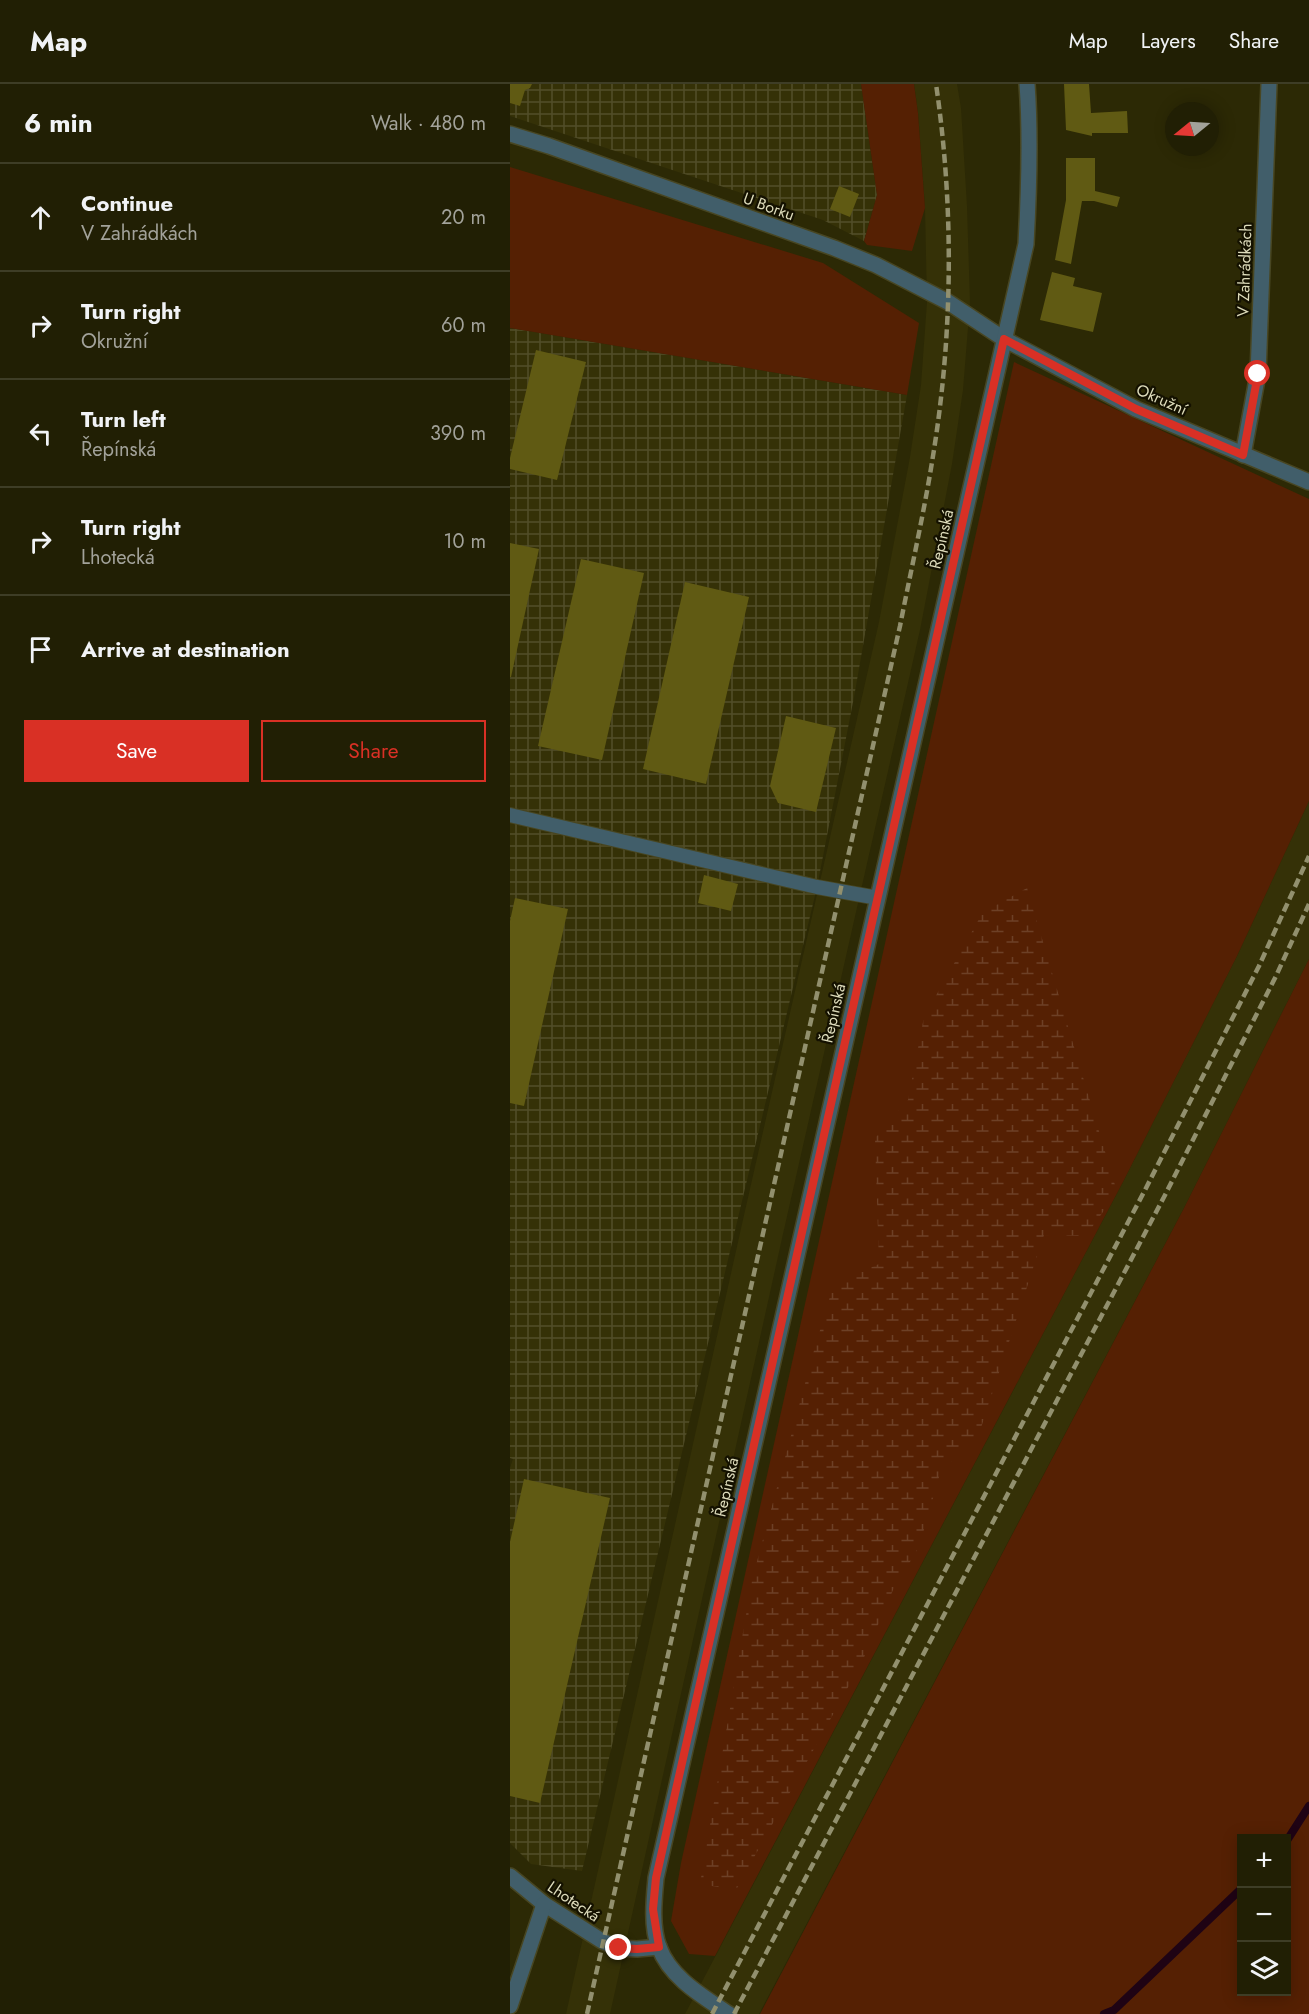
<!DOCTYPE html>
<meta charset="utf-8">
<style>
body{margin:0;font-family:Jost,sans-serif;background:#29270e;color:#f1f3f6}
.controls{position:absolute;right:18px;bottom:18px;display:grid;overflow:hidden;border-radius:0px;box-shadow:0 3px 15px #0003}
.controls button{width:54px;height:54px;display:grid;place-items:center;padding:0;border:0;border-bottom:2px solid #3e3d26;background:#211f04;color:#f1f3f6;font:30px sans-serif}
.compass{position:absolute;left:655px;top:18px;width:54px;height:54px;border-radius:50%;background:#211f04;box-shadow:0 3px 15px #0003;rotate:252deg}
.stop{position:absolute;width:18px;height:18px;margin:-14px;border:4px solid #d93025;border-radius:50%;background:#fff}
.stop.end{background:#d93025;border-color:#fff;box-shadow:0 2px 6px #0008}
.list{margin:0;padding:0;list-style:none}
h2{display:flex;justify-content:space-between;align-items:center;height:78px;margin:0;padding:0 24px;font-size:26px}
h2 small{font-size:20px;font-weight:400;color:#a2a29a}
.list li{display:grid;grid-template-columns:39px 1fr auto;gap:18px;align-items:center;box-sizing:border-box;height:108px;padding:0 24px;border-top:2px solid #3e3d26}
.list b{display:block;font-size:22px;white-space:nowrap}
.list p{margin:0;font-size:20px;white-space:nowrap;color:#a2a29a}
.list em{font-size:20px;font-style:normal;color:#a2a29a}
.actions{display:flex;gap:12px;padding:18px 24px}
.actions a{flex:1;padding:14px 0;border:2px solid #d93025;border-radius:0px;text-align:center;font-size:21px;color:#d93025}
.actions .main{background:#d93025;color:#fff}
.icon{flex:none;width:33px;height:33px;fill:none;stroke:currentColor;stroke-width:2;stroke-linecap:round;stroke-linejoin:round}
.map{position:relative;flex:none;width:799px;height:1930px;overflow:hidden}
header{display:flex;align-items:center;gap:36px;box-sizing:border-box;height:84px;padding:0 30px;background:#211f04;border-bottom:2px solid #3e3d26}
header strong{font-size:28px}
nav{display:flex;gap:33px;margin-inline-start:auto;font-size:21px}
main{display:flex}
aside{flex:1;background:#211f04}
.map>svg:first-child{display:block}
.built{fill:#353107}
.industrial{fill:url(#industrial-grid)}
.green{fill:#552003;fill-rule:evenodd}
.wetland{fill:url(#wetland-marsh)}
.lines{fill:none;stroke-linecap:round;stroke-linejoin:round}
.stream{stroke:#1f0314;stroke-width:8}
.building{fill:#605a13}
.service-casing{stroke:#484622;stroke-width:16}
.minor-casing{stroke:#484622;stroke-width:18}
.tertiary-casing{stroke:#484622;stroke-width:18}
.service{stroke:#415e6a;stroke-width:14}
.minor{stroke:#415e6a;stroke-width:15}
.tertiary{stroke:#415e6a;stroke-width:15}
.rail{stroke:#92906e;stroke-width:4.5;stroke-dasharray:9 4.5;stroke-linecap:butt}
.route{stroke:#d93025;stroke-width:8}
.labels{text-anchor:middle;stroke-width:4.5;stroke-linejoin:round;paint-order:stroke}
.street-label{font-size:16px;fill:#dedcbb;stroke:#141100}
</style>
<header>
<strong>Map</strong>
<nav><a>Map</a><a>Layers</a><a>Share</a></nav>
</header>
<main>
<aside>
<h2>6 min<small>Walk · 480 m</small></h2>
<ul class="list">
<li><svg class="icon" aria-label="ahead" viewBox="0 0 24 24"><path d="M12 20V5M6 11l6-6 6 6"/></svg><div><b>Continue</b><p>V Zahrádkách</p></div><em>20 m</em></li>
<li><svg class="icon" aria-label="right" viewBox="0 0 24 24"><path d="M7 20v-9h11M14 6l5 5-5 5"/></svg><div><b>Turn right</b><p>Okružní</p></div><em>60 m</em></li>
<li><svg class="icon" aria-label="left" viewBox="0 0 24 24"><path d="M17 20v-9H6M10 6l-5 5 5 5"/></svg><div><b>Turn left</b><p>Řepínská</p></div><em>390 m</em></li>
<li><svg class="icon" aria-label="right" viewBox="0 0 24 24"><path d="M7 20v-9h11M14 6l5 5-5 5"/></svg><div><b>Turn right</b><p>Lhotecká</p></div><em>10 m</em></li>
<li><svg class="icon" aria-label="arrive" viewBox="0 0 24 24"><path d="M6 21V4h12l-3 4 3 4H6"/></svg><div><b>Arrive at destination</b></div></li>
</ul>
<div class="actions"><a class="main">Save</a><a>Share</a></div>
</aside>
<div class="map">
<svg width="799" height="1930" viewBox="0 0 799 1930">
<defs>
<pattern id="industrial-grid" width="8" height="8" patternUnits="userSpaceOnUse" patternTransform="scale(1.5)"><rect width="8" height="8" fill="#353107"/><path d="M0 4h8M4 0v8" fill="none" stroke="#524e29"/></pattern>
<pattern id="wetland-marsh" width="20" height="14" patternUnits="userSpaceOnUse" patternTransform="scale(1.5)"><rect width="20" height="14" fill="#552003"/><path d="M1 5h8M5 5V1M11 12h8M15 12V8" fill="none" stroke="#6d4026"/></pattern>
</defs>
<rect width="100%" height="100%" fill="#2c2905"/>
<g class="built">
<path d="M404 0H447L451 24 457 122 460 219 453 306 442 380 410 546 273 1150 100 1930H56L232 1140 369 538 400 373 411 301 417 218 415 124 408 29Z"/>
<path d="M799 717V875L673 1126 249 1930H175L614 1096 727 872Z"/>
</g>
<g class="industrial">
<path d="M0 0H351L367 111 354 157 313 136 0 32Z"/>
<path d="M0 244 397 311 344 613 307 803 72 1787 21 1780 0 1759V1384L3 1375 0 1374Z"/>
</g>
<g class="green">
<path d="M351 0H404L408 29 415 124 402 167 357 161 354 157 367 111Z"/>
<path d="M0 83 313 179 409 239 397 311 0 244Z"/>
<path d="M504 278 799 415V717L727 872 614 1096 205 1872 179 1870 161 1837 171 1779Z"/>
<path d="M799 875V1930H250L673 1126ZM732 1754H776V1908H732Z"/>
</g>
<path class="wetland" d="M517 804 607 1108 576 1152 534 1151 467 1356 431 1386 409 1463 383 1506 352 1578 226 1806 190 1800 242 1496 303 1270 324 1199 369 1180 365 1054 398 1016 414 933 473 828Z"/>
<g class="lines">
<g class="stream">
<path d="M776 1758 799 1722"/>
<path d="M594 1930 604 1926 732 1804"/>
</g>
</g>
<g class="building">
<path d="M0 0H22L20 4 15 6 10 22 0 19Z"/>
<path d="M554 0H579L581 29 617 27 618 49H582V52L556 46Z"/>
<path d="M556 74H585V107L610 113 607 123 584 117H572L561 180 545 176 556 116Z"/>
<path d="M329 102 349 110 340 133 320 125Z"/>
<path d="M542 188 565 194 563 202 592 209 583 248 530 236Z"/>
<path d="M26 266 76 278 47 396 0 385V374Z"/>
<path d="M0 459 29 465 1 593H0Z"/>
<path d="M71 475 134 489 92 676 28 662Z"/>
<path d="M175 498 239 513 196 700 133 685Z"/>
<path d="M276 632 326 644 306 728 268 719 260 702Z"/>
<path d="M194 791 228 800 221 827 188 819Z"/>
<path d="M5 814 58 825 14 1022 0 1019V837Z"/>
<path d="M14 1395 100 1414 30 1719 0 1712V1458Z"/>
</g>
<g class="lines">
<g class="service-casing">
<path id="service" d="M0 731 307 803 368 814"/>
</g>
<g class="minor-casing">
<g id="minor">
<path d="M0 50 39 62 324 164 366 181 438 218 494 255 626 325 799 398"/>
<path d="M733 371 748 290 759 0"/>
<path d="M0 1792 34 1820 92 1857 109 1864 127 1865 149 1863"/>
<path d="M0 1922 34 1820"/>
</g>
</g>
<g class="tertiary-casing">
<path id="tertiary" d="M219 1930C194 1913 160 1894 149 1863 141 1843 144 1815 146 1794L516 160C519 106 521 54 517 0"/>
</g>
<use href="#service" class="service"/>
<use href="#minor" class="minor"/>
<use href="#tertiary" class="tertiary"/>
<g class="rail">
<path d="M77 1930 390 542C401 486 414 429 423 372 443 249 444 123 426 0"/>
<path d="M202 1930 635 1106 749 882 799 772"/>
<path d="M224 1930 654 1113 766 892 799 820"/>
</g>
</g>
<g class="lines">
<path class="route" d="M109 1864 127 1865 149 1863 143 1825 146 1794 494 255 626 325 733 371 748 290"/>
</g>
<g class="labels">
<g class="street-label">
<text transform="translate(259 122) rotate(20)" y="6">U Borku</text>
<text transform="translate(734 186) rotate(-88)" y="6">V Zahrádkách</text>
<text transform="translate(652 315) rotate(24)" y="6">Okružní</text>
<text transform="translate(431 455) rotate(-77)" y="6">Řepínská</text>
<text transform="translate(323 929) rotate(-77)" y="6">Řepínská</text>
<text transform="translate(216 1403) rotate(-77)" y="6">Řepínská</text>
<text transform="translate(64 1817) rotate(34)" y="6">Lhotecká</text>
</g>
</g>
</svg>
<div class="controls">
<button>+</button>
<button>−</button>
<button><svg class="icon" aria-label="layers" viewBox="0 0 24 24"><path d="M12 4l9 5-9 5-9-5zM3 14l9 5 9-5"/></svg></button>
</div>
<svg class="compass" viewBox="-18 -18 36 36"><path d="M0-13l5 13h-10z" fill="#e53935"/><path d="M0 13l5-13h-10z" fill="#a2a29a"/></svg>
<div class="stop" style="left:748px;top:290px"></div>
<div class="stop end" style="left:109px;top:1864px"></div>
</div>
</main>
